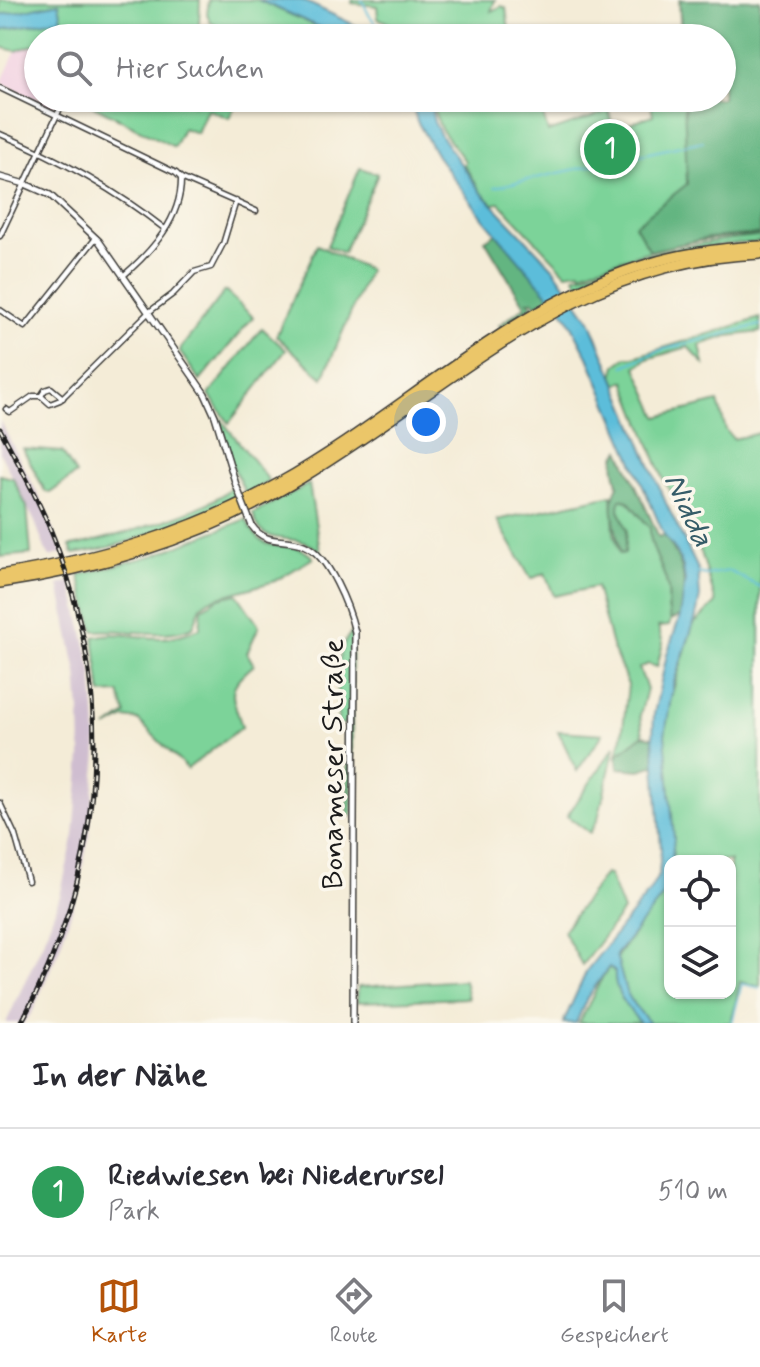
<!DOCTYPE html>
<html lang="de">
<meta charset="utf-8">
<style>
body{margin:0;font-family:Mynerve,sans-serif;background:#f2f2f3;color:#2b2b33}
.controls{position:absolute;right:24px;bottom:24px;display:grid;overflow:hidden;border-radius:16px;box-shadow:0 2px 6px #0004}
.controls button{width:72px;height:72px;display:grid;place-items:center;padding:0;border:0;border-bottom:2px solid #e1e1e2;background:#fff;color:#2b2b33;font:40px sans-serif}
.you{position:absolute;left:426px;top:422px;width:28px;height:28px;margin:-20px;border:6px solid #fff;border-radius:50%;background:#1a73e8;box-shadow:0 0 0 12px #1a73e833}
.badge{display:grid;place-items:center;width:52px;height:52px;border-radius:50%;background:#b45309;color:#fff;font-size:26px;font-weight:700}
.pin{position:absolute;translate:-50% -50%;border:4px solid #fff;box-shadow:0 2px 8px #0006}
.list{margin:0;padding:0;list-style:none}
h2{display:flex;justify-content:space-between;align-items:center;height:104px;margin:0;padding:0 32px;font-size:34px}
h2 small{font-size:26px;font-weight:400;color:#7c7c81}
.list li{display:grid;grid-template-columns:52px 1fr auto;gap:24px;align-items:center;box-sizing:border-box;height:128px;padding:0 32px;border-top:2px solid #e1e1e2}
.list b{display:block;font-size:30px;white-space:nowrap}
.list p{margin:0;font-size:26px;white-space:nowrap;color:#7c7c81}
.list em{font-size:26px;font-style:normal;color:#7c7c81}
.icon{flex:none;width:44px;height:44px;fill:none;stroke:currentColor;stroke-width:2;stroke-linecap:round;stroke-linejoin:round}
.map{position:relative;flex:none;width:760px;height:1023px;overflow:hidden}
.search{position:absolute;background:#fff;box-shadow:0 2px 6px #0004;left:24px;right:24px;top:24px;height:88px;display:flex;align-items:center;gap:20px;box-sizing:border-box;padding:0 28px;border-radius:44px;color:#7c7c81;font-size:30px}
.sheet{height:232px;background:#fff}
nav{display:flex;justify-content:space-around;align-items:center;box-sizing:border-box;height:112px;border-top:2px solid #e1e1e2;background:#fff;font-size:22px;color:#7c7c81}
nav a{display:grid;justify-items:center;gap:4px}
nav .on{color:#b45309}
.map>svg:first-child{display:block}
.built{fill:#f2cfe2}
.industrial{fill:#cfbdd0}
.green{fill:#7bd399;stroke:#4c785a;stroke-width:2}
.forest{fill:#64b581;stroke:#40684e;stroke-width:2}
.water{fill:#5bbdda;stroke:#3c6c7b;stroke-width:2}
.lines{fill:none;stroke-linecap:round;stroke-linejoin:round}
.stream{stroke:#5bbdda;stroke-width:2}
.minor-casing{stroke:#3c3b38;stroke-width:7}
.tertiary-casing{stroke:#3c3b38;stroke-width:8}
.motorway-casing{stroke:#3c3b38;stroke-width:12}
.minor{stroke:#fff;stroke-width:4}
.tertiary{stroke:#fff;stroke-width:5}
.motorway{stroke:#ebc669;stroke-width:9}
.rail-casing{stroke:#1c1c1c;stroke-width:5}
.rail{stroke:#fbf7ec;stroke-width:2;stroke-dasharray:6;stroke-linecap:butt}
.tertiary-bridge-casing{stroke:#3c3b38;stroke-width:8;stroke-linecap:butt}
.tertiary-bridge{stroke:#fff;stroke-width:5}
.labels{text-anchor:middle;stroke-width:7;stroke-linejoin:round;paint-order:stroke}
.street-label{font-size:30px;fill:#1c1c1c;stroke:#fbf7ec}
.water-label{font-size:32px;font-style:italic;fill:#355c68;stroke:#fbf7ec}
</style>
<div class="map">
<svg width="760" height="1023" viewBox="0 0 760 1023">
<rect width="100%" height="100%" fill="#fbf7ec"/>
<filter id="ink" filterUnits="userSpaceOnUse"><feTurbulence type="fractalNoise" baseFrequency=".0125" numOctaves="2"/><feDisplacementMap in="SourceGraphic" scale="16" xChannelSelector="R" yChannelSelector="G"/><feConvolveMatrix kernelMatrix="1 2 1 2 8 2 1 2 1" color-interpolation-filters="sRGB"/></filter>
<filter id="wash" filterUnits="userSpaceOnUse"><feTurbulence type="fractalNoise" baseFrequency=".006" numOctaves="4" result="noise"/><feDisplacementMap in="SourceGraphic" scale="32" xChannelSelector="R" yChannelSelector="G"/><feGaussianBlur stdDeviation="1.8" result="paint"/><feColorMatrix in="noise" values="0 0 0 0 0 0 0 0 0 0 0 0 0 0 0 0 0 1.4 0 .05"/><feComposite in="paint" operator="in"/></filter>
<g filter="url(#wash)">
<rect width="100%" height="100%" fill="#f4ecd7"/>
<path class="built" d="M33 45 38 48V98H59L53 109 1 83 16 51Z"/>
<g class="industrial">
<path d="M0 421 44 506 62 553 50 557 46 551 35 522 0 453Z"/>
<path d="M71 581 92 671 95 710 97 754 89 837 76 898 59 949 33 1011 24 1023H6L43 942 60 896 74 835 81 756 80 712 77 673 59 585Z"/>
</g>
<g class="green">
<path d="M0 0H200L199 25 193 38H38V48L33 45 16 51 0 47V30L61 19 58 4 0 15Z"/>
<path d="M209 0H258L343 38H236L210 22 207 14Z"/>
<path d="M352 0H495L491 11 502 6 506 8 510 38H395L394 26 378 18 377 6 352 3Z"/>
<path d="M679 0H760V235C698 237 639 251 581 273L580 271 566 273 500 203 493 204 481 192 464 165 465 161 441 129 429 98H538L548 132 609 111 613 129 653 115 650 100 684 98V112L722 98V38H681Z"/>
<path d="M78 98H177L195 105 199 98H239L229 118 207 109 197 133 183 128 174 147Z"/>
<path d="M360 168 378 174 343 253 327 246Z"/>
<path d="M760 236V242C697 245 635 257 578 284L575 276C590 276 607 264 623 261 668 249 713 240 760 236Z"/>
<path d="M317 245 369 270 323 378 276 336Z"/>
<path d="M225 291 253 317 200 381 180 352 181 348Z"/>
<path d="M760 318V332L728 336 700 345 704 364 688 347 647 359 636 367 658 417 718 402 726 430 733 439 760 433V986L740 982 731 1023H579L603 976 668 885 670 877V993H730V861H673L665 735 668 707 693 625 716 603 701 552 663 478 625 381 617 385 613 376 616 365 627 357H634Z"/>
<path d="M262 328 286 350 229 423 209 395Z"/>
<path d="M220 418 267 478 268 482 246 495 231 462Z"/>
<path d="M23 449 62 452 76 474 50 493 45 491Z"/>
<path d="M0 475 13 478 27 507 31 554 0 557Z"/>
<path d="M309 484 320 551C314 547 309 543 303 542 279 535 261 545 253 513Z"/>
<path d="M231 486 236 497C197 520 118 549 73 554L70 546C98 543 219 508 231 486Z"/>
<path d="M612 495 614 533 620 554 624 553 627 530 619 509V499L628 501 650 528C649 550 665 568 668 589 670 600 666 609 671 620L669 626 658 627 663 643 657 667 648 664 639 668 647 689 640 715 643 735 617 755 622 737 628 685 612 646 596 587 554 596 545 573 531 579 497 520Z"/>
<path d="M246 519C267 565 290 533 313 558L275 581 209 600 201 606 193 627C161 640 128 628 94 631L79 575 155 555Z"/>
<path d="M237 594 259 626 247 653 254 665C224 690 232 693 242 727L187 769 138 720 125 718 107 728 126 714 119 693 101 694 94 637C116 630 138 638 161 638 174 638 188 633 200 628L202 608 219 598Z"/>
<path d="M352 632V816H348L347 722 338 726C338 699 332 651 352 632Z"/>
<path d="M558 731 603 734 577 771Z"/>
<path d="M615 746 598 819 590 833 567 816Z"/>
<path d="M605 874 609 875 623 911 582 965 563 931Z"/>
<path d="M464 980 468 998 357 1002 358 987Z"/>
</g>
<g class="forest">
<path d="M680 0H760V234L709 238 650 251 635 225 687 184 684 98H722V38H681Z"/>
<path d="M496 233 551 296 536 305 534 301H528L533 306 501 327 499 325 525 306 485 240Z"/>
<path d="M620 450 659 537 664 535C686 565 687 581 680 616L671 620C666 609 670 600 668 589 665 568 649 550 650 528L628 501 620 499 619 509 627 530 625 553 620 554C618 530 606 508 618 485 616 473 610 460 620 450Z"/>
<path d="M643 735 653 737 656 765 640 770 618 768 617 755Z"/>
</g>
<g class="water">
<path d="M258 0H302L382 38H344Z"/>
<path d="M59 3 62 19 0 30V15Z"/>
<path d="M410 98H429L434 122 441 136 481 192 554 269 590 320 666 503 698 569 700 597 696 617 673 685 665 735 674 838 670 877 662 897 616 955 626 991 634 1005 650 1023H640C628 1008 613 992 615 972L609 967 587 998 576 1023H563L587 970 649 892 659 874 661 849 653 737 654 714 667 654 680 616 685 581 683 567 677 552 664 535 588 357 568 318 484 219 437 156 417 121Z"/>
</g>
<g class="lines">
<g class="stream">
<path d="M362 0 369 15 383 32 382 38"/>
<path d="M495 187 703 141"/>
<path d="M624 366 658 351 760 325"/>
<path d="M698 573 706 575 729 571 760 587"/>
<path d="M732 1023 742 984 760 988"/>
</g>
</g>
</g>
<g filter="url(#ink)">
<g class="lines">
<g class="minor-casing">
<g id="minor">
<path d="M0 88 176 173 181 178 256 211"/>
<path d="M0 134C60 159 114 189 165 229"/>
<path d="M0 236 65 98"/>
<path d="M123 276C152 251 182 218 181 178"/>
<path d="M0 310 25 327 96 238"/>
<path d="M41 396 45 390 51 388 63 398"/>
<path d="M6 409 10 412 33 396H41L50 404 60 400 149 312 173 294 194 272 211 267 223 244 236 201"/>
<path d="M0 803 15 835 28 881"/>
</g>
</g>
<g class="tertiary-casing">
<g id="tertiary">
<path d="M0 177 25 184 50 195 99 241 205 394 215 416 236 485"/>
<path d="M252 526C266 546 284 537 304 545 329 555 349 607 355 632L353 1023"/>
</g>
</g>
<g class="motorway-casing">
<g id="motorway">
<path d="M0 575C99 559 192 532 279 483 402 414 505 309 641 266 680 253 720 248 760 246"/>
<path d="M0 583C102 568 201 538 290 485 446 394 567 260 760 254"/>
</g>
</g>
<use href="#minor" class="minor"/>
<use href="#tertiary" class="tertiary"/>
<use href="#motorway" class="motorway"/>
<g class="rail-casing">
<path id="rail" d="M0 429C22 470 45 511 60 555 117 713 101 877 21 1023"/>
</g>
<use href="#rail" class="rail"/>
<g class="tertiary-bridge-casing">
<path id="tertiary-bridge" d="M236 485 252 526"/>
</g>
<use href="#tertiary-bridge" class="tertiary-bridge"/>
</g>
</g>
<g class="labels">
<g class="street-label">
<text transform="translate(332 764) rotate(-90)" y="10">Bonameser Straße</text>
</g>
<g class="water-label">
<text transform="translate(690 509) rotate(65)" y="11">Nidda</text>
</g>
</g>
</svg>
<div class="controls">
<button><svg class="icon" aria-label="locate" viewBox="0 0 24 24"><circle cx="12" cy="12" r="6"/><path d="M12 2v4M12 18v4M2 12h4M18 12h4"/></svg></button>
<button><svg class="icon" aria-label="layers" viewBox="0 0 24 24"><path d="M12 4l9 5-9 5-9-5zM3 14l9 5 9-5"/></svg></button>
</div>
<div class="you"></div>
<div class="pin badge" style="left:610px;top:149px;background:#2e9e5b">1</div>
<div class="search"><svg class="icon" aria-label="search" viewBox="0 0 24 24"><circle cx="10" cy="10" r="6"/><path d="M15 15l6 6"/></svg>Hier suchen</div>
</div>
<section class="sheet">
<h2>In der Nähe<small></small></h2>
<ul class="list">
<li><span class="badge" style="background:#2e9e5b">1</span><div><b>Riedwiesen bei Niederursel</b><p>Park</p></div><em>510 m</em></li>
</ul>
</section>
<nav>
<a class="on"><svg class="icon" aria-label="map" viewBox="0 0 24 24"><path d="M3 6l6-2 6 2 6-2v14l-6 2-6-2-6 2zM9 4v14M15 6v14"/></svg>Karte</a>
<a><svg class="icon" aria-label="directions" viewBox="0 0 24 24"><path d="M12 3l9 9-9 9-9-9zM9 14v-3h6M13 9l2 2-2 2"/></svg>Route</a>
<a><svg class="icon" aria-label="saved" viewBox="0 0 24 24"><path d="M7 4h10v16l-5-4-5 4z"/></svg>Gespeichert</a>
</nav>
